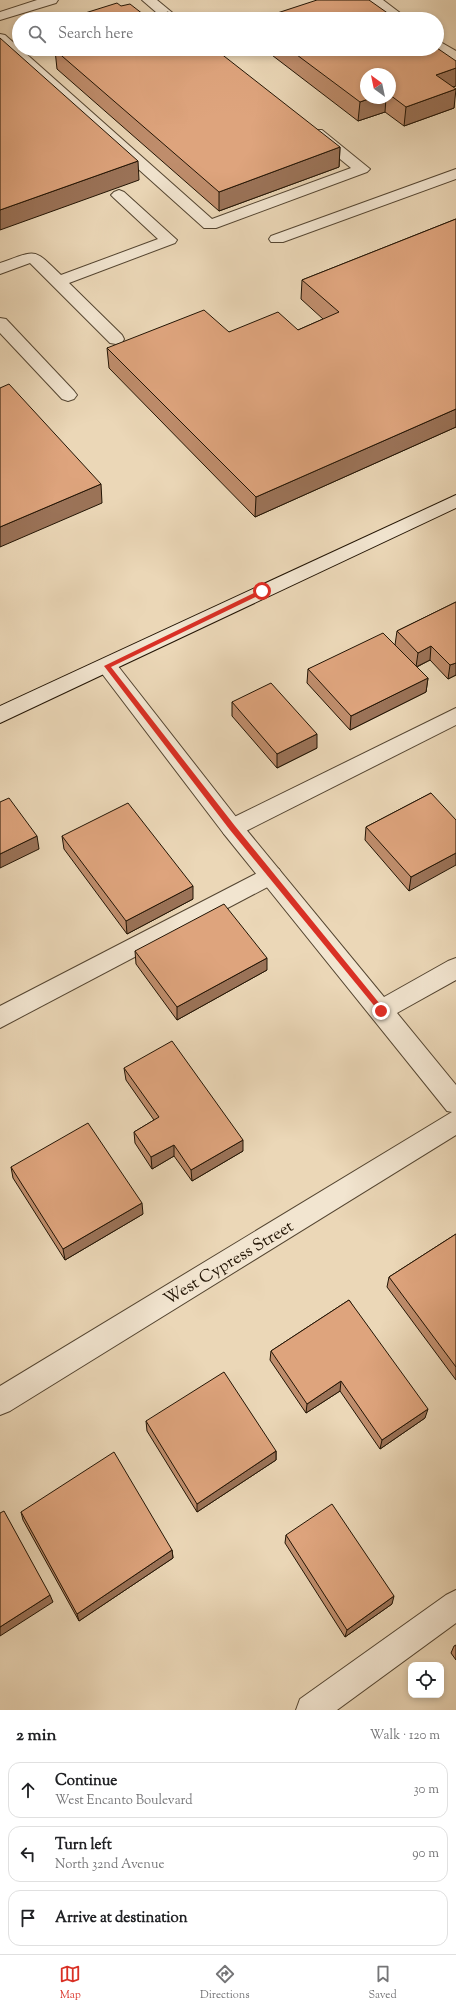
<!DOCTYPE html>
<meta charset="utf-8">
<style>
body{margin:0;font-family:"Sorts Mill Goudy",serif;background:#f6f6f6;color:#202124}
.controls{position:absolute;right:12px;bottom:12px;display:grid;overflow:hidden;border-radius:8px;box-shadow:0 2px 6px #0003}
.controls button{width:36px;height:36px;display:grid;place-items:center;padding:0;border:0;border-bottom:1px solid #e0e0e0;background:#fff;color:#202124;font:20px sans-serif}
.compass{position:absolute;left:360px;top:68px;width:36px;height:36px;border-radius:50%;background:#fff;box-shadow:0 2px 6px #0003;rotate:327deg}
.stop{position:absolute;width:12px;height:12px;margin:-9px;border:3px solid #d93025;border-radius:50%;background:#fff}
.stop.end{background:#d93025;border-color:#fff;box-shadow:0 1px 4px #0008}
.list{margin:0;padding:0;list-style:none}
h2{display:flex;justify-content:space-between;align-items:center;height:52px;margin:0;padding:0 16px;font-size:17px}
h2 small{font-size:13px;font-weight:400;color:#757577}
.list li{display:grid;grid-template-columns:26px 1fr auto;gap:12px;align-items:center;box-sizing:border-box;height:56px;margin:0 8px 8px;padding:0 8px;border:1px solid #e0e0e0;border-radius:12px}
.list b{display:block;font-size:15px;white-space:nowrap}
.list p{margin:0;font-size:13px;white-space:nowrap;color:#757577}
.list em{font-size:13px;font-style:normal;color:#757577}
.icon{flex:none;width:22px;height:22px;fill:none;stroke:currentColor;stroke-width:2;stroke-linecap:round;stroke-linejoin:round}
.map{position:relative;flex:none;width:456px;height:1710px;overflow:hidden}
.search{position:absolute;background:#fff;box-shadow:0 2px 6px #0003;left:12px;right:12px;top:12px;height:44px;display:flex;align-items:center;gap:10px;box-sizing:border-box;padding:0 14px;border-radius:22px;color:#757577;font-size:15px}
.sheet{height:244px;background:#fff}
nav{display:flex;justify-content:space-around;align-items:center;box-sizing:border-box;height:56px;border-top:1px solid #e0e0e0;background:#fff;font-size:11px;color:#757577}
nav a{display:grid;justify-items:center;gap:2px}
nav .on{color:#d93025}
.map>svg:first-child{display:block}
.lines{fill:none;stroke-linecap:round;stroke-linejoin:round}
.lane-casing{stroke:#544531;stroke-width:2}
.street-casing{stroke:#544531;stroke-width:2}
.secondary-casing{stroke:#221404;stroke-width:2}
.lane{fill:#f2e5d0;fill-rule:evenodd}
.street{fill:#f2e5d0;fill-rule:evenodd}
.secondary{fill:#f2e5d0;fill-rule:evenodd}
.wall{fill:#bf8d6c;stroke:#221404;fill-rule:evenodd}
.shaded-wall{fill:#9b7358;stroke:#221404}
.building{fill:#dea47d;stroke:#221404}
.route{fill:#d93025}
.labels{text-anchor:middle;stroke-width:4;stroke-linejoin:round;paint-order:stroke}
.street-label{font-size:17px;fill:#221404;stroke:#f2e5d0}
</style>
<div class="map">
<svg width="456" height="1710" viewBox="0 0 456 1710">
<rect width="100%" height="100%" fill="#ebd7b7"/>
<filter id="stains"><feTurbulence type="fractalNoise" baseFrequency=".005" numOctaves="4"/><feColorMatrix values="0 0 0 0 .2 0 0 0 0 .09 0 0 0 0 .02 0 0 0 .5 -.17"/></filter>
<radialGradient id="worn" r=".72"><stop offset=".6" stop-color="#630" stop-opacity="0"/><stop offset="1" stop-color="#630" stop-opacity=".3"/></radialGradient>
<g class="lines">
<g class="lane-casing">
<g id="lane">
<path d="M142 0H157L180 19H164Z"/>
<path d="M367 0H383L408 19H392Z"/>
<path d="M0 34 5 35 212 219 351 168 312 136 310 133 312 130H322L370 169 367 172 216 228H204L0 45Z"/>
<path d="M437 40 456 51V61L451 60 435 49H437Z"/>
<path d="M456 169V179L283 242H271L269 239 271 236Z"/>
<path d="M119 190 124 192 177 240 175 243 69 283 122 335 124 339 122 343 116 344 110 343 30 263 0 274V263C38 250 32 247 61 275L158 239 114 198 111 195 114 192Z"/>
<path d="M0 318 6 319 74 391 77 395 74 399 68 401 62 399 0 333Z"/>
<path d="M456 708V725L240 834 232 837 224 834 221 828 224 822Z"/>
<path d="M271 866 279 869 282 875 279 881 0 1028V1006Z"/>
<path d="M456 1590V1623L337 1710H296L300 1699 446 1595Z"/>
</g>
</g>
<g class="street-casing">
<g id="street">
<path d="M37 0H58L56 3 0 20V12Z"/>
<path d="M107 659 114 661 240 822 384 997 448 961 456 958V980L397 1013 456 1085V1135L10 1411 0 1415V1386L452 1112 447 1111 224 834 100 671 97 666 100 661Z"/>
</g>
</g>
<g class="secondary-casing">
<path id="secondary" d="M456 495V508L0 723V706Z"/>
</g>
<use href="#lane" class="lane"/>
<use href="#street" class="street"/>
<use href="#secondary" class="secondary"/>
</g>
<g class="wall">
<path d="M264 49H437L453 87 454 108 404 126 385 112 358 121ZM390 74V98H366Z"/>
<path d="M55 50 340 147 339 167 219 211 57 69Z"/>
<path d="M456 219V427L255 517 109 368 107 348 229 332 298 330 323 319 301 299 302 280Z"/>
<path d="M456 602V675L448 679 430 660 417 667 428 678 426 692 350 730 307 683 308 669 395 645 397 631Z"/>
<path d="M232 702 317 748 277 768 232 716Z"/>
<path d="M431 793 409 891 365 840 366 827Z"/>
<path d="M62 836 193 899 127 934 64 849Z"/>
<path d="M135 951 267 970 177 1020 136 964Z"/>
<path d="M124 1068 243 1151 192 1181 174 1156 152 1169 135 1143 134 1132 154 1120 126 1080Z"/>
<path d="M11 1167 143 1214 65 1260 13 1178Z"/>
<path d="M456 1234V1380L387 1287 389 1277Z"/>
<path d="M349 1300 425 1418 380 1449 340 1391 306 1413 270 1360 271 1351Z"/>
<path d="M146 1421 276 1451V1460L197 1512 147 1431Z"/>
<path d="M21 1512 172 1550 173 1558 79 1621 23 1520Z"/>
<path d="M286 1535 392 1604 345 1637 285 1543Z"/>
<path d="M456 1645V1660L451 1653 454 1646Z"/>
</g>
<g class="shaded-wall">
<path d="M456 68V86L434 94 436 75Z"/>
<path d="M456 89 454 108 404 126 406 107Z"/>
<path d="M371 98H386L385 112 358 121 360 102Z"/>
<path d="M340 147 339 167 219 211V192Z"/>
<path d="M138 161 139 180 0 230V210Z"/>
<path d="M456 409V427L255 517 256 497Z"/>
<path d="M101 484 102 503 0 547V527Z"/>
<path d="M431 646 430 660 416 667 418 653Z"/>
<path d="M456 663V675L448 679 450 665Z"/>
<path d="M428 678 426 692 350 730 351 716Z"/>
<path d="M317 734V748L277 768V754Z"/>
<path d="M37 836 39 849 0 868V854Z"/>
<path d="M456 853V865L409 891 411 877Z"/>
<path d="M193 886V899L127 934 126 921Z"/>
<path d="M267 958V970L177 1020V1007Z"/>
<path d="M243 1140V1151L192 1181 191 1170Z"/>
<path d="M174 1145V1156L152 1169 151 1157Z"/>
<path d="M142 1203 143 1214 65 1260 63 1249Z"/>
<path d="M341 1381 340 1391 306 1413 307 1404Z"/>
<path d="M428 1409 425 1418 380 1449 382 1440Z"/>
<path d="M276 1451V1460L197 1512V1504Z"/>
<path d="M172 1550 173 1558 79 1621 77 1614Z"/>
<path d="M50 1595 53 1602 0 1636V1627Z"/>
<path d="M394 1596 392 1604 345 1637 347 1630Z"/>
</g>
<g class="building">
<path d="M317 0H369L396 19H259Z"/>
<path d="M117 3 121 6 130 4 148 18 168 12 177 19H66Z"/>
<path d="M0 38 138 161 0 210Z"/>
<path d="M437 48 456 61V68L436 75 456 89 406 107 390 95V74H366V98H371L360 102 289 49H437Z"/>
<path d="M58 49H215L340 147 219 192 55 50Z"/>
<path d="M456 219V409L256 497 107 348 204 310 229 332 278 312 298 330 339 312 302 280Z"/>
<path d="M9 384 101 484 0 527V388Z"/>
<path d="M456 602V663L450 665 431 646 418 653 397 631Z"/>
<path d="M383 633 428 678 351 716 308 669Z"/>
<path d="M271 683 317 734 277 754 232 702Z"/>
<path d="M431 793 456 820V853L411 877 366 827Z"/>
<path d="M9 798 37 836 0 854V802Z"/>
<path d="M128 803 193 886 126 921 62 836Z"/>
<path d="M224 904 267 958 177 1007 135 951Z"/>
<path d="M172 1041 243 1140 191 1170 174 1145 151 1157 134 1132 159 1117 124 1068Z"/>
<path d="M88 1123 142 1203 63 1249 11 1167Z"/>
<path d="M456 1234V1367L389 1277Z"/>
<path d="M349 1300 428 1409 382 1440 341 1381 307 1404 271 1351Z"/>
<path d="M224 1372 276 1451 197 1504 146 1421Z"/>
<path d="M114 1452 172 1550 77 1614 21 1512Z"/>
<path d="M332 1504 394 1596 347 1630 286 1535Z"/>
<path d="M4 1511 50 1595 0 1627V1513Z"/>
</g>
<path class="route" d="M262 589 264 590V593L111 667 235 826 384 1009 385 1011 381 1014 230 830 104 666Z"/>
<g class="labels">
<g class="street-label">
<text transform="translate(228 1262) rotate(-31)" y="6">West Cypress Street</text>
</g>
</g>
<rect width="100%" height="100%" filter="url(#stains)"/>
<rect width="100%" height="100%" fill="url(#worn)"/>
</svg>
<div class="controls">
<button><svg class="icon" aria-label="locate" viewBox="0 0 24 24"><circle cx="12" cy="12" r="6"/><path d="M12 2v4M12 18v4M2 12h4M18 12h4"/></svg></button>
</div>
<svg class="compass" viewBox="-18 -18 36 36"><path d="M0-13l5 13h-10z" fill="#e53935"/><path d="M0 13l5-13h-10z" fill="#757577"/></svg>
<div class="stop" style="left:262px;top:591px"></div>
<div class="stop end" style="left:381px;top:1011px"></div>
<div class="search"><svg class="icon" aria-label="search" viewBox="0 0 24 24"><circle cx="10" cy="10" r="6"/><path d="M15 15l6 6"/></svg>Search here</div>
</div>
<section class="sheet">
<h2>2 min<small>Walk · 120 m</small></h2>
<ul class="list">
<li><svg class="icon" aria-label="ahead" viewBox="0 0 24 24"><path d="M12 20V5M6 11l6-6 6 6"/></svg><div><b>Continue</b><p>West Encanto Boulevard</p></div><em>30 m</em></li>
<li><svg class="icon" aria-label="left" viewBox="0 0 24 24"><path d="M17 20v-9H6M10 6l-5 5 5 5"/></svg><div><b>Turn left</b><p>North 32nd Avenue</p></div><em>90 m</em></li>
<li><svg class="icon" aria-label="arrive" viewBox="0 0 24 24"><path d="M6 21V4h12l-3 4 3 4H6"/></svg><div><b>Arrive at destination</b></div></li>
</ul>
</section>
<nav>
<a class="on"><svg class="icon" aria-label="map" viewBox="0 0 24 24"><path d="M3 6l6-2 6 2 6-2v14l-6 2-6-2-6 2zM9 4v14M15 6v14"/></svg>Map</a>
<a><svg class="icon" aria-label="directions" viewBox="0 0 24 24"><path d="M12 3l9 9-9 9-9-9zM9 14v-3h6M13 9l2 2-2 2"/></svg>Directions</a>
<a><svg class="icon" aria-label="saved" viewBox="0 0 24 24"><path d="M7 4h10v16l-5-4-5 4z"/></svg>Saved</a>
</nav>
